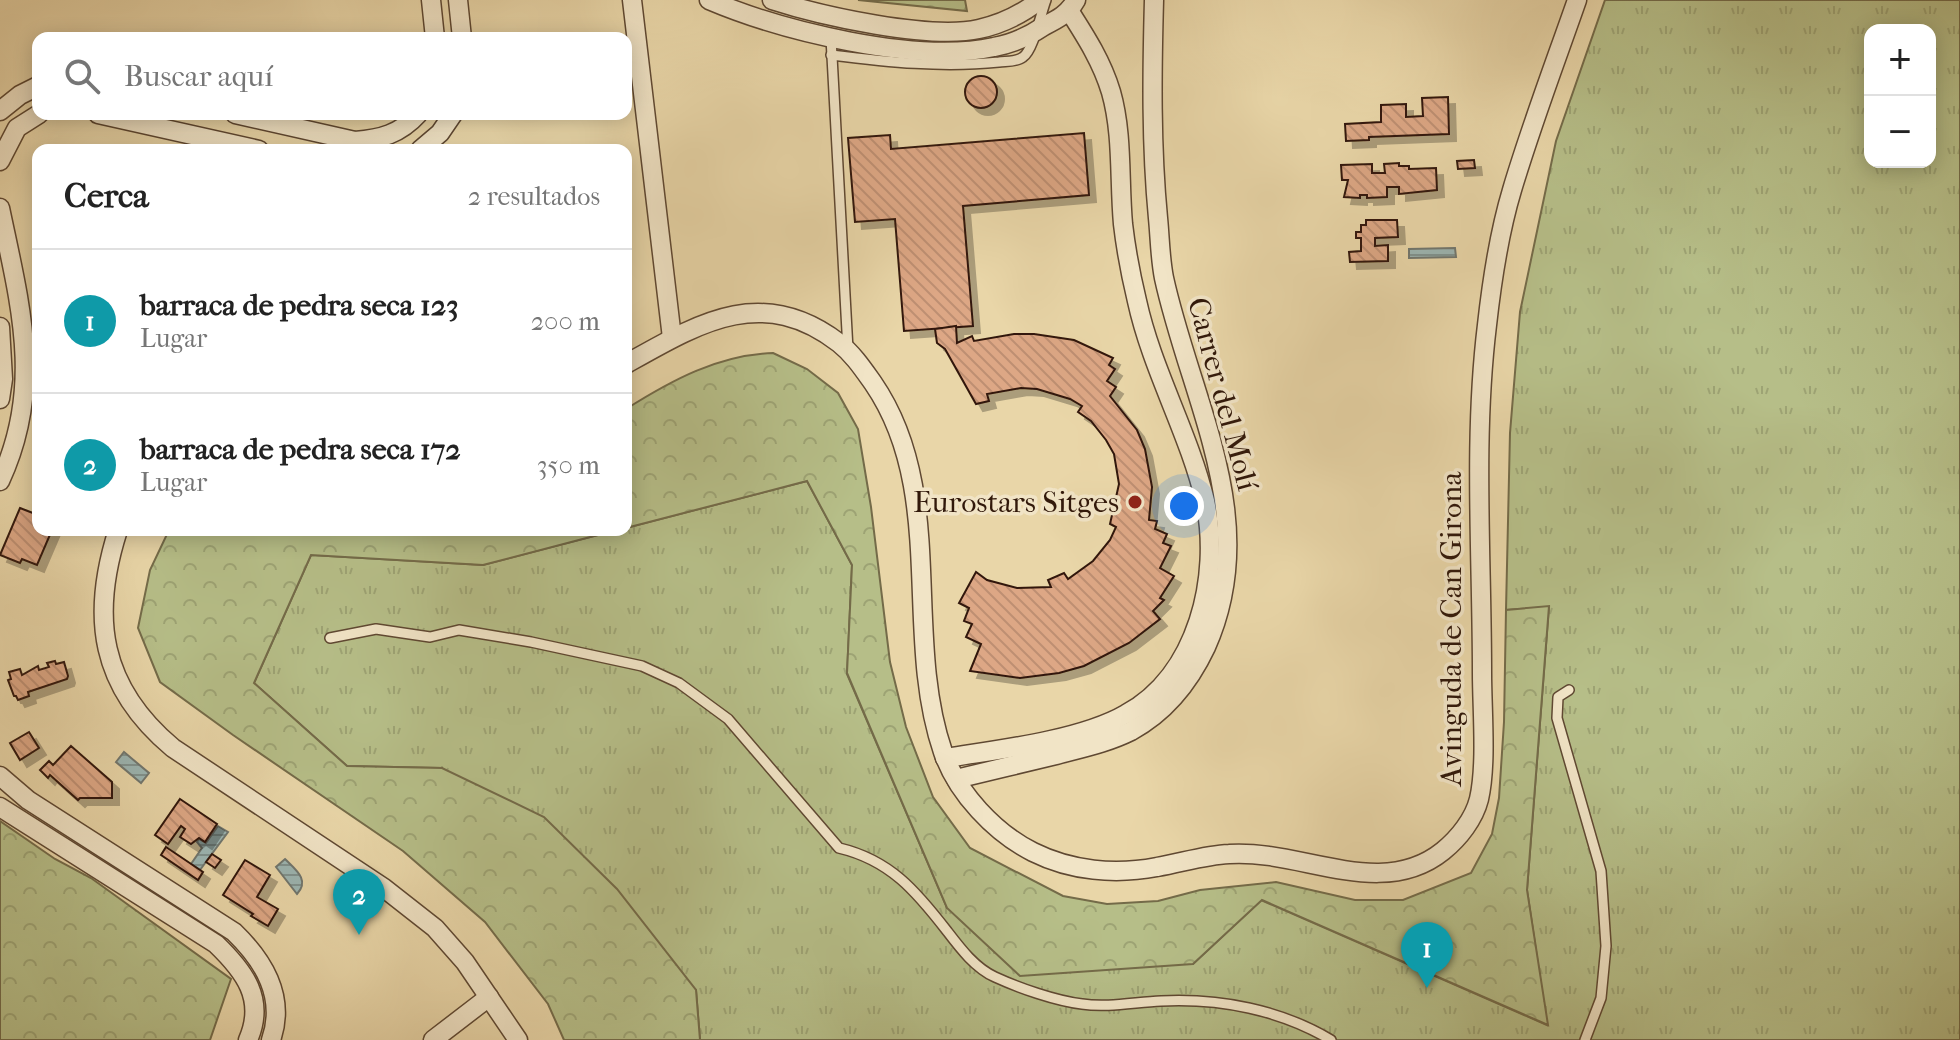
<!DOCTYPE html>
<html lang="es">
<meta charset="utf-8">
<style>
body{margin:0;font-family:"IM FELL French Canon",serif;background:#f6f6f6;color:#222}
.controls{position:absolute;right:24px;top:24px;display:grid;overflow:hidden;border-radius:16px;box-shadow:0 4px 20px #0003}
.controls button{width:72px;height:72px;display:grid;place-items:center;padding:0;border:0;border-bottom:2px solid #e0e0e0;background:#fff;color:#222;font:40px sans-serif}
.you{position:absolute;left:1184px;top:506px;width:28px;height:28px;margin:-20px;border:6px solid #fff;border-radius:50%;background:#1a73e8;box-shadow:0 0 0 12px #1a73e833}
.badge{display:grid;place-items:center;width:52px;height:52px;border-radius:50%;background:#111827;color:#fff;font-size:26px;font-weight:700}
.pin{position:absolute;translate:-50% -66px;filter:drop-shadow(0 2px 4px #0008)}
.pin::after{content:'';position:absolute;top:42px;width:28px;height:24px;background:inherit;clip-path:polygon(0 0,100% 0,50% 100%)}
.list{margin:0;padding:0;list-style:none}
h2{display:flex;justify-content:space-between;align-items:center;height:104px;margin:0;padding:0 32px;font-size:34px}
h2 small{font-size:26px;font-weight:400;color:#767676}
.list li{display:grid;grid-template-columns:52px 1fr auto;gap:24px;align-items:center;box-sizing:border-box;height:144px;padding:0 32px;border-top:2px solid #e0e0e0}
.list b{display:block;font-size:30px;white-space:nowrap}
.list p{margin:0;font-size:26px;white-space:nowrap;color:#767676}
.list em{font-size:26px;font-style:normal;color:#767676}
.icon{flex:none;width:44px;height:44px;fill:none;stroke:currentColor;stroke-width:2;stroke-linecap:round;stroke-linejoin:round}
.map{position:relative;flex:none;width:1960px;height:1040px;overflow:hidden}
.search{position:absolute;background:#fff;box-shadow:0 4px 20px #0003;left:32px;top:32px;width:600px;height:88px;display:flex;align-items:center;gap:20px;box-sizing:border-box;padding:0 28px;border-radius:16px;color:#767676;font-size:30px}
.panel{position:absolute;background:#fff;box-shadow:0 4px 20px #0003;left:32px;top:144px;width:600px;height:392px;border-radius:16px}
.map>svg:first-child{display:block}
.grass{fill:url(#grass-tufts);stroke:#746b49;stroke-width:2;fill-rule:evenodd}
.forest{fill:url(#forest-crowns);stroke:#746b49;stroke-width:2}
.water{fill:url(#water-rules);stroke:#71776f;stroke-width:2}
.building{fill:url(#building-back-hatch);stroke:#31180a;stroke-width:2;filter:url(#shadow)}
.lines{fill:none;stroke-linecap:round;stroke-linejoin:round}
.service-casing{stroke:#5f4832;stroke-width:12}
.minor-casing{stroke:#5f4832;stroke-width:21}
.service{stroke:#f1e4c6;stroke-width:9}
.minor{stroke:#f1e4c6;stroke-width:18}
.poi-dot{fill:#8f2418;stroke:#f1e4c6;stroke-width:3}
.labels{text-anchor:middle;stroke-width:7;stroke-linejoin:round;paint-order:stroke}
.street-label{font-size:30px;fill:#31180a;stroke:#f1e4c6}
.poi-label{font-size:30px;fill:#31180a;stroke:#f1e4c6;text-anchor:end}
</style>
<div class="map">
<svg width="1960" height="1040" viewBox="0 0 1960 1040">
<defs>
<pattern id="grass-tufts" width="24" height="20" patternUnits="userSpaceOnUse" patternTransform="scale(2)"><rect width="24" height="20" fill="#b6be88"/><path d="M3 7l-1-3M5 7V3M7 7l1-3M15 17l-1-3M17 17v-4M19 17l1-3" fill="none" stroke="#9da374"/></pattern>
<pattern id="forest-crowns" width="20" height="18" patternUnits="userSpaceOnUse" patternTransform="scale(2)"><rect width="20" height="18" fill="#b6be88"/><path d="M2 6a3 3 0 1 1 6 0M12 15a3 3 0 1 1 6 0" fill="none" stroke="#9da374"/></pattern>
<pattern id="water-rules" width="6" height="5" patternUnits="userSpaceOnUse" patternTransform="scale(2)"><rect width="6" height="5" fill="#9cb6b3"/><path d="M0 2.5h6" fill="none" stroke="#809390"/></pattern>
<pattern id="building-back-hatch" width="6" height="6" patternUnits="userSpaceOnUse" patternTransform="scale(2)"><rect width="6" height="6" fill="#dda785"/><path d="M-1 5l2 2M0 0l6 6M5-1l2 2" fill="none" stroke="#be8f72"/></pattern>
<filter id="shadow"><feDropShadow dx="7" dy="7" stdDeviation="0" flood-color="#0004"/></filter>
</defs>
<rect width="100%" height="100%" fill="#e9d6a8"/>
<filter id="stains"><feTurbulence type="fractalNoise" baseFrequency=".0025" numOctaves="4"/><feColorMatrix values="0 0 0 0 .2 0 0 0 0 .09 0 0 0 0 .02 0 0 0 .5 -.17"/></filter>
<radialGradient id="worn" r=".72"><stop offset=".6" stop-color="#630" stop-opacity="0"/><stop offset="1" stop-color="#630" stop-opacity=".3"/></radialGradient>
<path class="grass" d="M1605 0H1960V1040H700L696 990 442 768 347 766 254 683 311 555 483 565 617 530H626V528L807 481 852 565 847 674 947 908 1193 964 1261 900 1547 1025 1527 890 1549 607 1506 610 1510 433 1520 312 1556 141ZM1870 30H1930V162H1870Z"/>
<g class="forest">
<path d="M858 0H965L967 11Z"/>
<path d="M773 353 807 369 838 393 858 429 871 507 890 662 906 727 933 797 970 848 1063 896 1107 904 1158 901 1200 890 1276 882 1355 900H1403L1471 873 1492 834 1499 798 1504 722 1506 610 1549 606 1527 890 1548 1025 1262 900 1193 964 1020 976 947 908 847 673 852 565 807 481 626 528V409C672 380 718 355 773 353Z"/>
<path d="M169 530H617L483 565 311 555 254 683 347 766 442 768 544 817 617 889 696 990 700 1040H564L548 1004 485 922 403 851 233 735 160 682 138 628 150 570Z"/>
<path d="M0 821 55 859 91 878 231 979 210 1040H0Z"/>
</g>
<g class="water">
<path d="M1455 248 1456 257 1409 258V249Z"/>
<path d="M124 752 149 773 141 783 116 762Z"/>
<path d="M218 826 228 832 200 870 191 864 202 848 197 842 199 839 206 843Z"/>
<path d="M285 859C296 870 310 880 297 894L276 867Z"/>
</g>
<g class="building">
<circle cx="981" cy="92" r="16"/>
<path d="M1448 97 1449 134 1369 137V140L1346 141 1345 124 1381 122V105L1406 104V117L1423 116 1422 98Z"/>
<path d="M1084 133 1089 195 963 206 973 326 904 331 895 219 855 222 848 138 890 135 891 149Z"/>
<path d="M1474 160 1475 168 1458 169 1457 161Z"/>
<path d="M1399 163V166H1409V169L1436 168 1437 190 1399 194V187H1387V197L1367 198V195H1360V198L1344 197 1348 180H1342L1341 165 1372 164V173H1385L1384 164Z"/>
<path d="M1366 220H1397L1398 237 1375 238V246L1388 245V261L1350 262 1349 252 1361 251V238H1356V232H1361V225H1366Z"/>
<path d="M956 326 957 343 972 336 974 341 1014 334H1034L1074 340 1113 358 1109 365 1115 369 1107 381 1116 387 1110 396 1137 430 1145 449 1152 487 1149 520 1157 521 1155 529 1167 534 1163 543 1171 546 1160 568 1174 576 1160 598 1164 600 1153 611 1160 619 1129 643 1084 666 1059 673 1020 678 970 671 981 644 966 637 972 624 964 621 969 608 959 603 976 572 987 580 1017 588 1051 587 1048 580 1064 573 1068 579 1093 561 1110 540 1116 527 1110 524 1119 484 1114 454 1106 440 1091 421 1078 412 1082 406 1070 399 1037 389 1021 388 987 394 989 401 976 404 945 349 937 343 935 329Z"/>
<path d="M20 508 38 515V530H52L37 565 22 559 20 563 0 555Z"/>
<path d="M55 661 56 664 64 662 68 676 67 679 28 692 29 696 18 700 16 696H14L8 680 11 679 9 672 20 669 22 675 38 666 39 670 49 667 47 663Z"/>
<path d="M29 732 39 748 20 760 10 743Z"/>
<path d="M71 746 112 782V798H80L78 800 50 775 48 778 40 770 49 761 53 765Z"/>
<path d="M180 799 217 824 205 842 199 838 191 844 180 837 185 829 181 826 168 844 155 835Z"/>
<path d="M166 847 203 872 198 880 161 855Z"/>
<path d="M212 854 221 860 215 868 206 862Z"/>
<path d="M245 860 270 875 257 897 278 909 268 926 251 916 253 914 223 895Z"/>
</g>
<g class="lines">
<g class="service-casing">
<g id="service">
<path d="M831 38 848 350"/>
<path d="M831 55C888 62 942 68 999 62 1006 61 1017 62 1023 57 1033 51 1041 13 1046 0"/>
<path d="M330 638 376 629 430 637 459 630 531 642 642 666 679 683 728 719 839 848C890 860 916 891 947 931 960 948 975 968 995 977 1019 988 1056 1001 1082 1004 1107 1008 1136 1002 1161 1001 1220 998 1281 1010 1331 1040"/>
<path d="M1569 690 1558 697 1557 718 1601 871 1606 946 1601 998 1585 1040"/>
</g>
</g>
<g class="minor-casing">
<g id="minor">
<path d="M431 0 435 38"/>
<path d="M458 0 462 38"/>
<path d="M632 0 672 338"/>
<path d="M709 0C782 31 916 64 994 47 1012 44 1029 36 1044 26 1058 19 1068 14 1076 0"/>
<path d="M772 0C821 16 930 40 979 29 1002 24 1022 14 1040 0"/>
<path d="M0 111 20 95 38 86"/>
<path d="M98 114 259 150"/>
<path d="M235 114 355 141C381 139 400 134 418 114"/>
<path d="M420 150 440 133 453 114"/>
<path d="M0 161 17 128 39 114"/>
<path d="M0 208C20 304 44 387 0 481"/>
<path d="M0 327 3 379 0 399"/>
<path d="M626 364C699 323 762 284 839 343 853 354 863 369 873 383 948 492 902 633 943 752 957 793 995 833 1033 852 1071 871 1115 875 1157 867 1181 863 1205 855 1229 854 1301 849 1381 901 1443 851 1459 838 1474 819 1479 799 1487 764 1482 710 1482 673 1482 557 1473 440 1487 325 1492 280 1499 233 1512 190 1531 126 1555 63 1577 0"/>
<path d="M118 530C90 617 100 687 173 748L384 888 435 928 465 962 518 1040"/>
<path d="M945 758C997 750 1081 740 1126 714 1198 675 1221 576 1205 501 1189 433 1152 370 1137 301 1131 276 1126 250 1123 224 1119 180 1123 134 1111 92 1102 62 1086 37 1070 12"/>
<path d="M0 776 28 800 234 932C264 961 286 997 271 1040"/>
<path d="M956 779C989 771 1023 763 1056 755 1082 748 1107 743 1131 731 1166 712 1189 683 1206 647 1263 520 1191 402 1164 278 1160 258 1160 238 1158 218 1151 145 1152 73 1154 0"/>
<path d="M0 807 216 944C244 971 266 999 248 1040"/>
<path d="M433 1040 489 997"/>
</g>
</g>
<use href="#service" class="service"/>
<use href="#minor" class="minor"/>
</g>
<circle class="poi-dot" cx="1135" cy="502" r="8"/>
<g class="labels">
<g class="street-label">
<text transform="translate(1223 394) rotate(75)" y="10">Carrer del Molí</text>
<text transform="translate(1451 629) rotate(-90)" y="10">Avinguda de Can Girona</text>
</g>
<g class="poi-label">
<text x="1119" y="512">Eurostars Sitges</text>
</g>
</g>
<rect width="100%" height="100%" filter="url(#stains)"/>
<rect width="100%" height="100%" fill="url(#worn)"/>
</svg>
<div class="controls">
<button>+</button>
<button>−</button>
</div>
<div class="you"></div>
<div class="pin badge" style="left:1427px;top:988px;background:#0f9aa8">1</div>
<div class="pin badge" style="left:359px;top:935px;background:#0f9aa8">2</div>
<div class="search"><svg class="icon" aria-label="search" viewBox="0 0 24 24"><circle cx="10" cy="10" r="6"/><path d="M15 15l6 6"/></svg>Buscar aquí</div>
<section class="panel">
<h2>Cerca<small>2 resultados</small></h2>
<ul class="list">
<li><span class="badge" style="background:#0f9aa8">1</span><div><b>barraca de pedra seca 123</b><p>Lugar</p></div><em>200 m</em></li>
<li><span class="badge" style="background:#0f9aa8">2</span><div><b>barraca de pedra seca 172</b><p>Lugar</p></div><em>350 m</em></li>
</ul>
</section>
</div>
